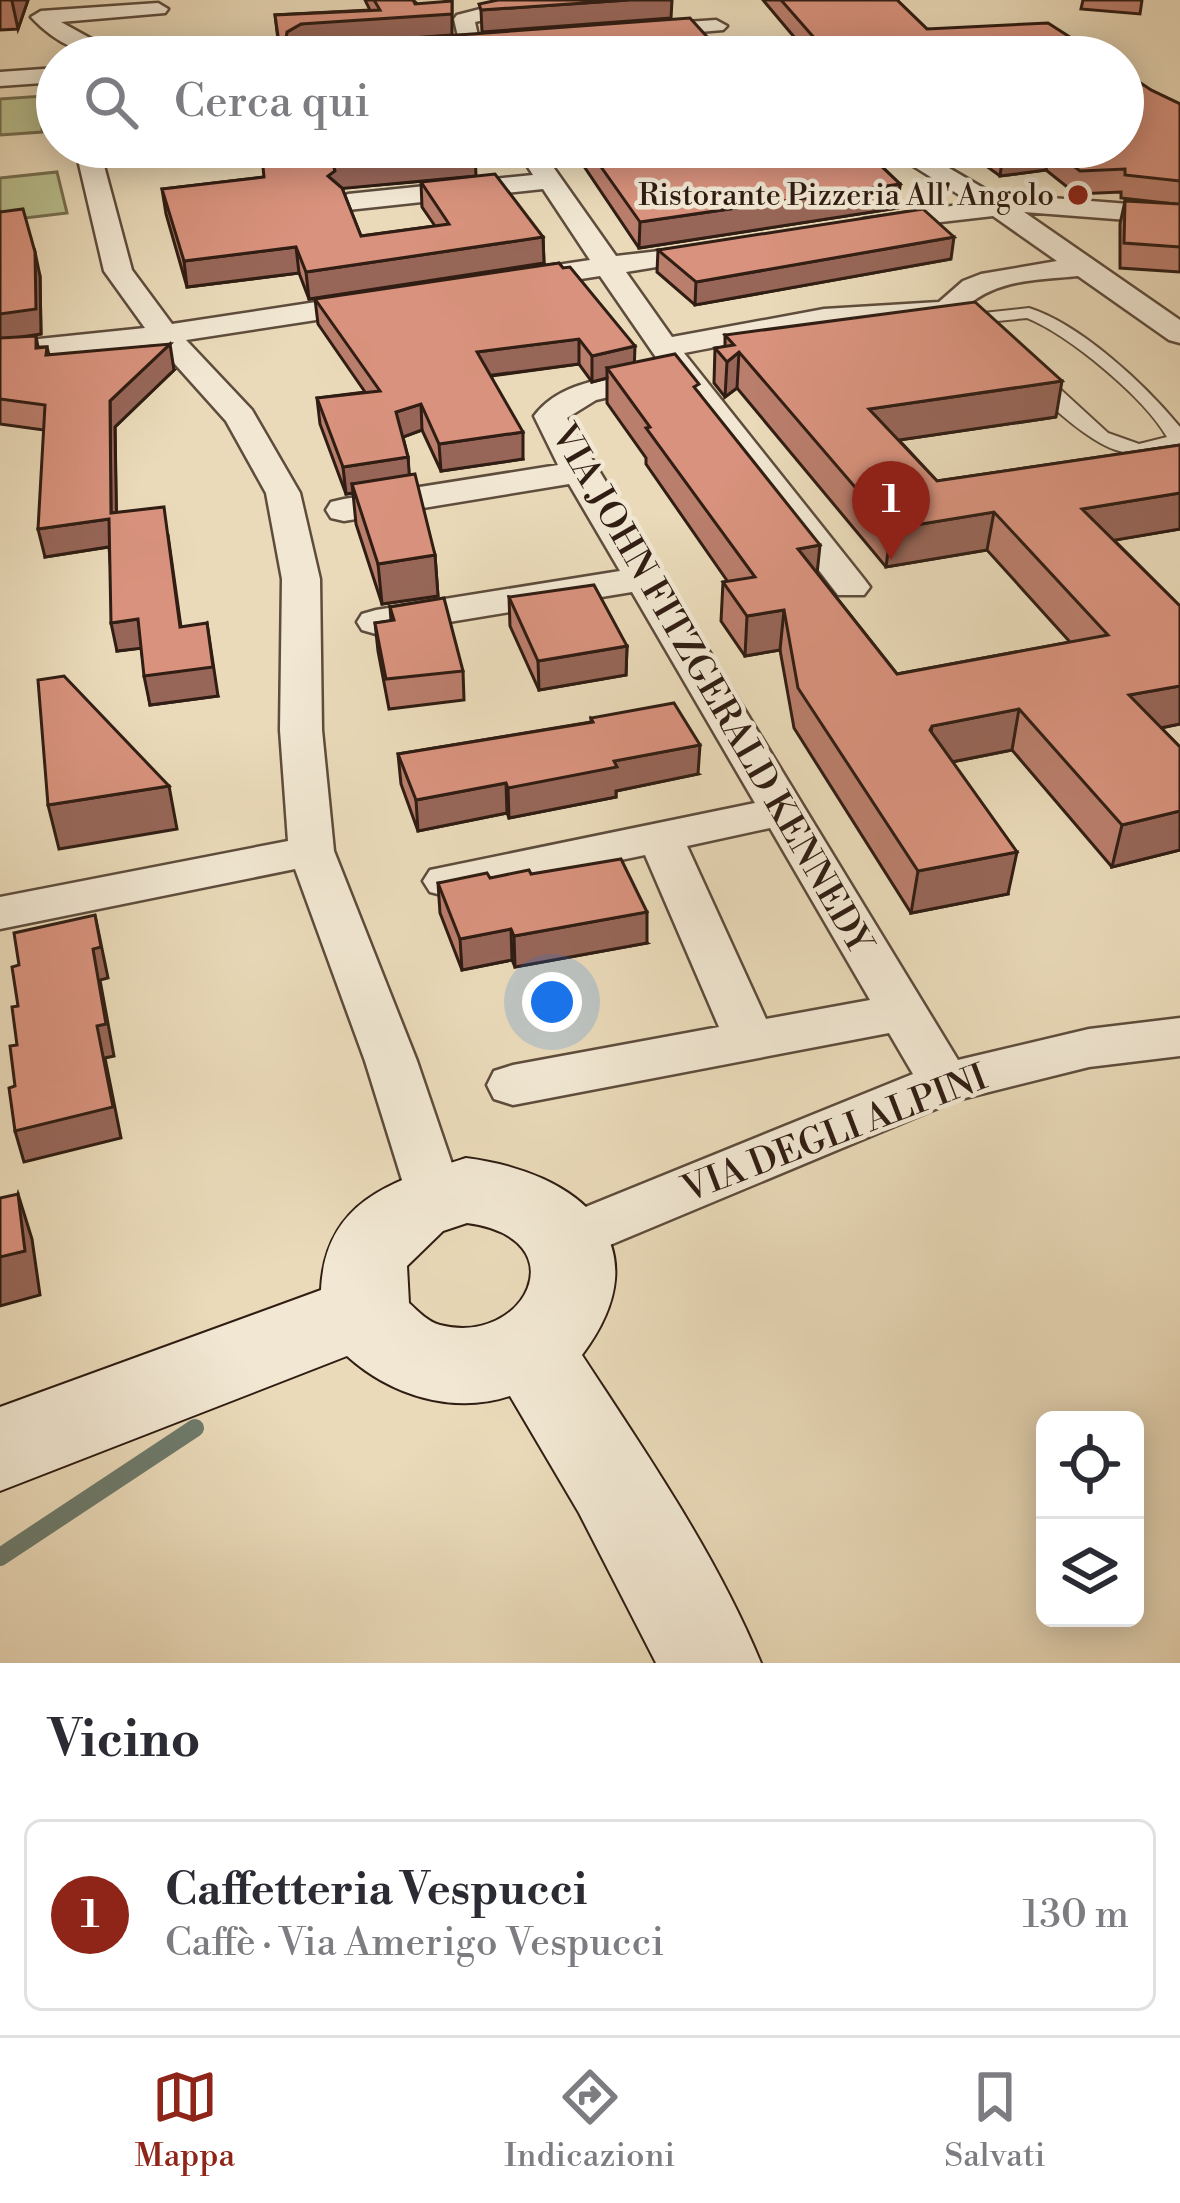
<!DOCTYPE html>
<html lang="it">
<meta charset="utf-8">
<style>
body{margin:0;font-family:"Libre Bodoni",serif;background:#f2f2f3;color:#2b2b33}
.controls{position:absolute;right:36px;bottom:36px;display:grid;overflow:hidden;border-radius:18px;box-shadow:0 6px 30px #0003}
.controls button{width:108px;height:108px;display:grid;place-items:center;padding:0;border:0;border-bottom:3px solid #e1e1e2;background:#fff;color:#2b2b33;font:60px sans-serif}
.you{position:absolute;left:552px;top:1002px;width:42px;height:42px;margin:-30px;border:9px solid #fff;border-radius:50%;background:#1a73e8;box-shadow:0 0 0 18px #1a73e833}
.badge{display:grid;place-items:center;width:78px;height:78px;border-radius:50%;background:#8f2418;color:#fff;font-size:39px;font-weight:700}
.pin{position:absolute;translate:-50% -99px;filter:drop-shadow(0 3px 6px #0008)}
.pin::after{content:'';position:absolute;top:63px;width:42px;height:36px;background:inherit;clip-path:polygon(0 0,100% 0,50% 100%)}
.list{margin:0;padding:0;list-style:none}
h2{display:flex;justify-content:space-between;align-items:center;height:156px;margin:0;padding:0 48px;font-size:51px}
h2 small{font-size:39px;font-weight:400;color:#7c7c81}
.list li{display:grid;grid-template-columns:78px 1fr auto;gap:36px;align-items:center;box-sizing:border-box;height:192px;margin:0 24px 24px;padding:0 24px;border:3px solid #e1e1e2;border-radius:18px}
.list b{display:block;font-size:45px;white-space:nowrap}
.list p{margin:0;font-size:39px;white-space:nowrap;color:#7c7c81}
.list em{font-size:39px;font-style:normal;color:#7c7c81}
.icon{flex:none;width:66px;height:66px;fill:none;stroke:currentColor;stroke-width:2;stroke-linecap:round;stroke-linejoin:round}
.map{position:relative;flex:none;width:1180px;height:1663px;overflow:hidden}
.search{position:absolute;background:#fff;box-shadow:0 6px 30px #0003;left:36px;right:36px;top:36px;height:132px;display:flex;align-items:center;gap:30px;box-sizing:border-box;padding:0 42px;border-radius:66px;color:#7c7c81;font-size:45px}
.sheet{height:372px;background:#fff}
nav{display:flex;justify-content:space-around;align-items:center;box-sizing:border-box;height:168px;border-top:3px solid #e1e1e2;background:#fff;font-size:33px;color:#7c7c81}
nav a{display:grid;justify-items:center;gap:6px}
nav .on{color:#8f2418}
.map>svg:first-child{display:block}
.green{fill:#b9bf8e;stroke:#746e50;stroke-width:3}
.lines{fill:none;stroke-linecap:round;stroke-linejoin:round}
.stream{stroke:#6f7c6d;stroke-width:18}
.lane-casing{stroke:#5e4c3c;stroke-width:4}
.street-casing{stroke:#5e4c3c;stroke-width:5}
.secondary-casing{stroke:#301d13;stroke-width:4}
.lane{fill:#f1e7d2;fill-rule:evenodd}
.street{fill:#f1e7d2;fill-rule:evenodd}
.secondary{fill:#f1e7d2;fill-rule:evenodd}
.wall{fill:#ba7e6c;stroke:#301d13;stroke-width:3;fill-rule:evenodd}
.shaded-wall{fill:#976658;stroke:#301d13;stroke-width:3}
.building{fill:#d8927d;stroke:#301d13;stroke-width:3}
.poi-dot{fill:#8f2418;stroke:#f1e7d2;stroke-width:4.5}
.labels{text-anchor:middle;stroke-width:9;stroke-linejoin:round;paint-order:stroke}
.far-poi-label{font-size:30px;fill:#301d13;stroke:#f1e7d2;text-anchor:end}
.street-label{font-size:36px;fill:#301d13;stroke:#f1e7d2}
</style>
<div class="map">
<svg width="1180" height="1663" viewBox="0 0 1180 1663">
<rect width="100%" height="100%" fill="#eadab9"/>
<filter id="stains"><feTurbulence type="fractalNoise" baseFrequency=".00167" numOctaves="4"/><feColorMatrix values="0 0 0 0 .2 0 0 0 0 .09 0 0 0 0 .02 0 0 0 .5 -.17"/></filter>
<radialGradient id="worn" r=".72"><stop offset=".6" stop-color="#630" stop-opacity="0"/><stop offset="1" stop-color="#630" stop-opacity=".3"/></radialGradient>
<g class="green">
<path d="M43 96 42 132 0 135V99Z"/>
<path d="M57 172 67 213 0 221V178Z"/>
</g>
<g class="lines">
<path class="stream" d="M0 1557 195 1428"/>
<g class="lane-casing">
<path id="lane" d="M1029 308C1080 324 1146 385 1180 427V445C1159 455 1138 457 1116 450 1074 437 996 353 966 319L974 314ZM1027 318C1069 335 1145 398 1167 437L1139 444 1108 433 987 322Z"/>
</g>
<g class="street-casing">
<g id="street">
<path d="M515 0H578C563 10 499 16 475 22L480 45 469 52 461 50 454 19 457 15Z"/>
<path d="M158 3 168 9 165 13 61 22 124 57C86 57 57 45 31 17L41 11Z"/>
<path d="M716 20 727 26 723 30 642 37 631 31 642 25Z"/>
<path d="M57 68V82L0 86V72Z"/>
<path d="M75 147H99L132 270 172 324 375 293 390 302 375 311 186 340 252 410 300 493 320 579 322 730 334 851 417 1061 463 1196 455 1212 435 1218 415 1212 407 1196 365 1061 295 869 0 929V897L288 841 280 730 282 579 266 493 226 421 157 344 0 361V343L145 328 104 271Z"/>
<path d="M515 147H539L616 256 729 243 733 249 729 255 626 272 672 337 824 309 939 302 963 281 981 274 1057 261 993 216 863 231 859 225 863 219 972 203 883 147H913L1002 199 1026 196 1180 208V224L1024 212 1180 320V343L1169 340 1078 276C1038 280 997 279 966 307L985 313 989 319 974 328C879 304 779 336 684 353L864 579 870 587 864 595H838L674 382 596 400 567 418 958 1060 1089 1029 1180 1018V1056L1089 1067 957 1100 586 1255 566 1262 546 1255 537 1239 546 1223 913 1074 889 1033 513 1105 494 1099 487 1085 494 1071 513 1065 719 1027 645 855 446 896 430 892 423 881 430 870 755 803 632 592 376 634 362 630 357 622 362 614 376 610 620 571 569 484 344 521 331 518 326 510 331 502 344 499 558 465 534 416C563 377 619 379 662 366L600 276 511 290 497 281 511 272 590 260 543 189 348 210 335 202 348 194 533 175ZM770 828 870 1000 766 1019 687 846Z"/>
</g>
</g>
<g class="secondary-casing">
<path id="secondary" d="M466 1158C578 1172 666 1243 582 1355 646 1453 716 1554 761 1663H656L579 1513 510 1396C453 1415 390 1395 347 1356L0 1491V1407L321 1290C325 1200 393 1181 466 1158ZM467 1223C580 1238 525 1347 440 1325 428 1322 418 1311 409 1303L407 1266 443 1231Z"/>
</g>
<use href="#lane" class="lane"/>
<use href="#street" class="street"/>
<use href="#secondary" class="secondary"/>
</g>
<g class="wall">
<path d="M0 0H28L18 29 0 30Z"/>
<path d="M365 0H413L452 35 710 40 770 57H280L275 15 370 10Z"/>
<path d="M763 0H897L927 29 1101 57H811Z"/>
<path d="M1083 0H1142L1140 14 1081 9Z"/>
<path d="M1151 90 1180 104V272L1120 268V224L1125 201 1175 204 1121 198V192L1076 194 1046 170 1000 176 967 152 956 154 944 147H1123Z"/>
<path d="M167 147H213L215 160 170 161Z"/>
<path d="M571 147H867V152L900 184 898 208 639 248Z"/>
<path d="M476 176 543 237 544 263 309 299 299 273 187 287 166 214 162 189 264 177ZM449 179 421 182 422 207 435 226 361 236 342 188Z"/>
<path d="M0 212 40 276 41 334 18 337 36 336 38 347H47L49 355 174 370 115 427 116 512 168 535 181 627 218 696 150 705 141 648 117 651 109 547 45 557 44 430 0 424Z"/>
<path d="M658 250 951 259 695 305 657 272Z"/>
<path d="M559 263 634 362 698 392 817 573 897 674 1070 642 987 550 886 567 737 388 725 397 714 383 715 348 725 347V335L1056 417 899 440 937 481 1180 445V529L1114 540 1180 606V724L1161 728 1180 747V850L1112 867 1012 750 952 762 1008 894 911 913 794 728 780 650 745 656 721 621 723 582H728L646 464V458L607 403V378L592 382 579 364 491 376 523 459 441 471 422 430 403 437 408 457 409 475 435 555 438 596 382 604 356 524 353 493 346 494 320 424 317 398 365 392 318 324 315 299Z"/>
<path d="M509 597 627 646 626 675 539 690 510 626Z"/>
<path d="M390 607 463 671 464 700 389 709 378 651 375 623 391 621Z"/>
<path d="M591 718 698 774 616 791V797L509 818 507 813 418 831 401 784 398 754 591 722Z"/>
<path d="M531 874 647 943 515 967 512 960 462 970 440 913 438 883Z"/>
</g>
<g class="shaded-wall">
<path d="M13 0H28L18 29 12 1Z"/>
<path d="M628 0H672L671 18 482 32 481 10Z"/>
<path d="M452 1V35L303 46 286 38 287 32 301 24Z"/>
<path d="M505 47 506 57H416V55Z"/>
<path d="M957 147H967V152L956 154Z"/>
<path d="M1050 148 1046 170 1000 176 1003 153Z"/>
<path d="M475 152 476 176 337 189 328 176 333 164Z"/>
<path d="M900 184 898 208 639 248 640 222Z"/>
<path d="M543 237 544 263 309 299 306 272Z"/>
<path d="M954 237 951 259 695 305 696 282Z"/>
<path d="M296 247 299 273 187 287 184 261Z"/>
<path d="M35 252 40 276 41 334 0 340V314Z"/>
<path d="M579 339V364L478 377 477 352Z"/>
<path d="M170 344 174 370 115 427 117 540 111 513 110 401Z"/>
<path d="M635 346 634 372 607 368V378L592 382V356Z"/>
<path d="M739 352 737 388 725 397 727 362Z"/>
<path d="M1062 381 1056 417 865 445 869 409Z"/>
<path d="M421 404 422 430 398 439 396 412Z"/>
<path d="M523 432V459L441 471 439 444Z"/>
<path d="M408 457 410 484H352L353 493 346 494 343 467Z"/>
<path d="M1180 493V529L1075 547 1082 509Z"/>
<path d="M994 512 987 550 886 567 891 529Z"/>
<path d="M109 519 114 546 45 557 38 529Z"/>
<path d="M820 545 816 584 798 549Z"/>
<path d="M435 555 438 596 382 604 378 564Z"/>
<path d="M784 610 780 650 745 656 747 616Z"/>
<path d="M138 619 143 648 117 651 111 623Z"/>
<path d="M207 623 218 696 150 705 144 676Z"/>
<path d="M627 646 626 675 539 690 538 661Z"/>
<path d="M1180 686V724L1120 736 1129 695Z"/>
<path d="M1019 709 1012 750 926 767 932 726Z"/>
<path d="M700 745 698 774 616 791V797L509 818 508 788 614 761Z"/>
<path d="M506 783 507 813 418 831 416 800Z"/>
<path d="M169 786 177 829 59 849 48 805Z"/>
<path d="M1180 811V850L1112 867 1122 825Z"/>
<path d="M1017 852 1008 894 911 913 918 871Z"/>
<path d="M647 912V943L515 967 514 936Z"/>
<path d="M95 915 108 978 100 980 114 1056 105 1058 121 1138 24 1162 15 1131 97 1026 93 949Z"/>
<path d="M511 929 512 960 462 970 460 939Z"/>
<path d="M18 1194 32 1239 40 1295 0 1306V1257Z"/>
</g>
<g class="building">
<path d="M374 0H413L415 4 452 1V14L301 24 287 32 286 38 389 40 690 18 710 40H751L770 57H512L505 47 416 55 417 57H281L275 15 380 10Z"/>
<path d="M498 0H628L481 10 479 4Z"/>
<path d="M781 0H897L927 29 1048 23 1101 57H831Z"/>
<path d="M1123 71 1151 90 1180 104V181L1125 175V169L1080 171 1050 148 1003 153 994 147H1123Z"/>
<path d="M261 147H472L475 152 333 164 335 171 328 176 342 188 361 236 449 224 421 182 495 174 543 237 306 272 296 247 184 261 162 189 264 177Z"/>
<path d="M587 147H861L900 184 640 222Z"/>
<path d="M1125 201 1180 204V247L1124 243Z"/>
<path d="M23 209 35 252 36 309 0 314V212Z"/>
<path d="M923 209 954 237 696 282 658 250Z"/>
<path d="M559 263 563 268 570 267 635 346 592 356 579 339 477 352 523 432 439 444 421 404 396 412 408 457 343 467 317 398 380 391 315 299Z"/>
<path d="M975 302 1062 381 869 409 937 481 1180 445V493L1082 509 1180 606V686L1129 695 1180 747V811L1122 825 1019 709 932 726 930 730 1017 852 918 871 798 688 784 610 747 616 723 582 755 577 646 428 650 427 607 368 675 354 699 384 694 387 820 545 798 549 897 674 1108 635 994 512 891 529 739 352 727 362 715 348 734 345 725 335Z"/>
<path d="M36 336V348L47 347 46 355 170 344 110 401 111 513 164 507 180 627 207 623 213 667 144 676 138 619 111 623 109 519 38 529 45 405 0 399V338Z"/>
<path d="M415 474 435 555 378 564 352 484Z"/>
<path d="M594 585 627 646 538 661 509 597Z"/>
<path d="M444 598 463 671 386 679 375 623 394 620 390 607Z"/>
<path d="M64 676 169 786 48 805 38 680Z"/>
<path d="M674 703 700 745 614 761 617 767 508 788 506 783 416 800 398 754 593 722 591 718Z"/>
<path d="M621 859 647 912 514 936 511 929 460 939 438 883 487 873 490 878 529 870 531 874Z"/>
<path d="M95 915 101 947 93 949 106 1024 97 1026 113 1107 15 1131 9 1088 15 1086 10 1046 17 1045 12 1007 18 1006 12 967 19 965 14 933Z"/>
<path d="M18 1194 25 1251 0 1257V1198Z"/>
</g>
<circle class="poi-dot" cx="1078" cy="195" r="12"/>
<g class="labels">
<g class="far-poi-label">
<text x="1054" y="205">Ristorante Pizzeria All' Angolo</text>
</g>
<g class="street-label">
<text transform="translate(713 688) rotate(60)" y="13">VIA JOHN FITZGERALD KENNEDY</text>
<text transform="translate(834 1132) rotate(-21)" y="13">VIA DEGLI ALPINI</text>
</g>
</g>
<rect width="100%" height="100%" filter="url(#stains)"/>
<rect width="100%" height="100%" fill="url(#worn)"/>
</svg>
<div class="controls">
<button><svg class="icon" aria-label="locate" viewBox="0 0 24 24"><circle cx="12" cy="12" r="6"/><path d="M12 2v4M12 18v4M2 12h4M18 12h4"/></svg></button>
<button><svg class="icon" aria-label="layers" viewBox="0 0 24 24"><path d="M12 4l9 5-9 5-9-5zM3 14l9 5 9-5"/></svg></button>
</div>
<div class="you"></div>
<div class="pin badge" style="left:891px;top:560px">1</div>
<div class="search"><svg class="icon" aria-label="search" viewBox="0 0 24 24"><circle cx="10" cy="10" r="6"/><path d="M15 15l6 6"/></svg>Cerca qui</div>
</div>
<section class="sheet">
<h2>Vicino<small></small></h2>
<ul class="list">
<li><span class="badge">1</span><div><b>Caffetteria Vespucci</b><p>Caffè · Via Amerigo Vespucci</p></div><em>130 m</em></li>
</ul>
</section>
<nav>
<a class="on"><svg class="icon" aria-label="map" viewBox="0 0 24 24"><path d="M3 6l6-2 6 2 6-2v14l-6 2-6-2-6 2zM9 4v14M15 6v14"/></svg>Mappa</a>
<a><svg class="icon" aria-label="directions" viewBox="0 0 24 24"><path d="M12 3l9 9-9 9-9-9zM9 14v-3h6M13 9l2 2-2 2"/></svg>Indicazioni</a>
<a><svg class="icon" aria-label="saved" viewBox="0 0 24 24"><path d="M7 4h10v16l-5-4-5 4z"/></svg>Salvati</a>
</nav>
